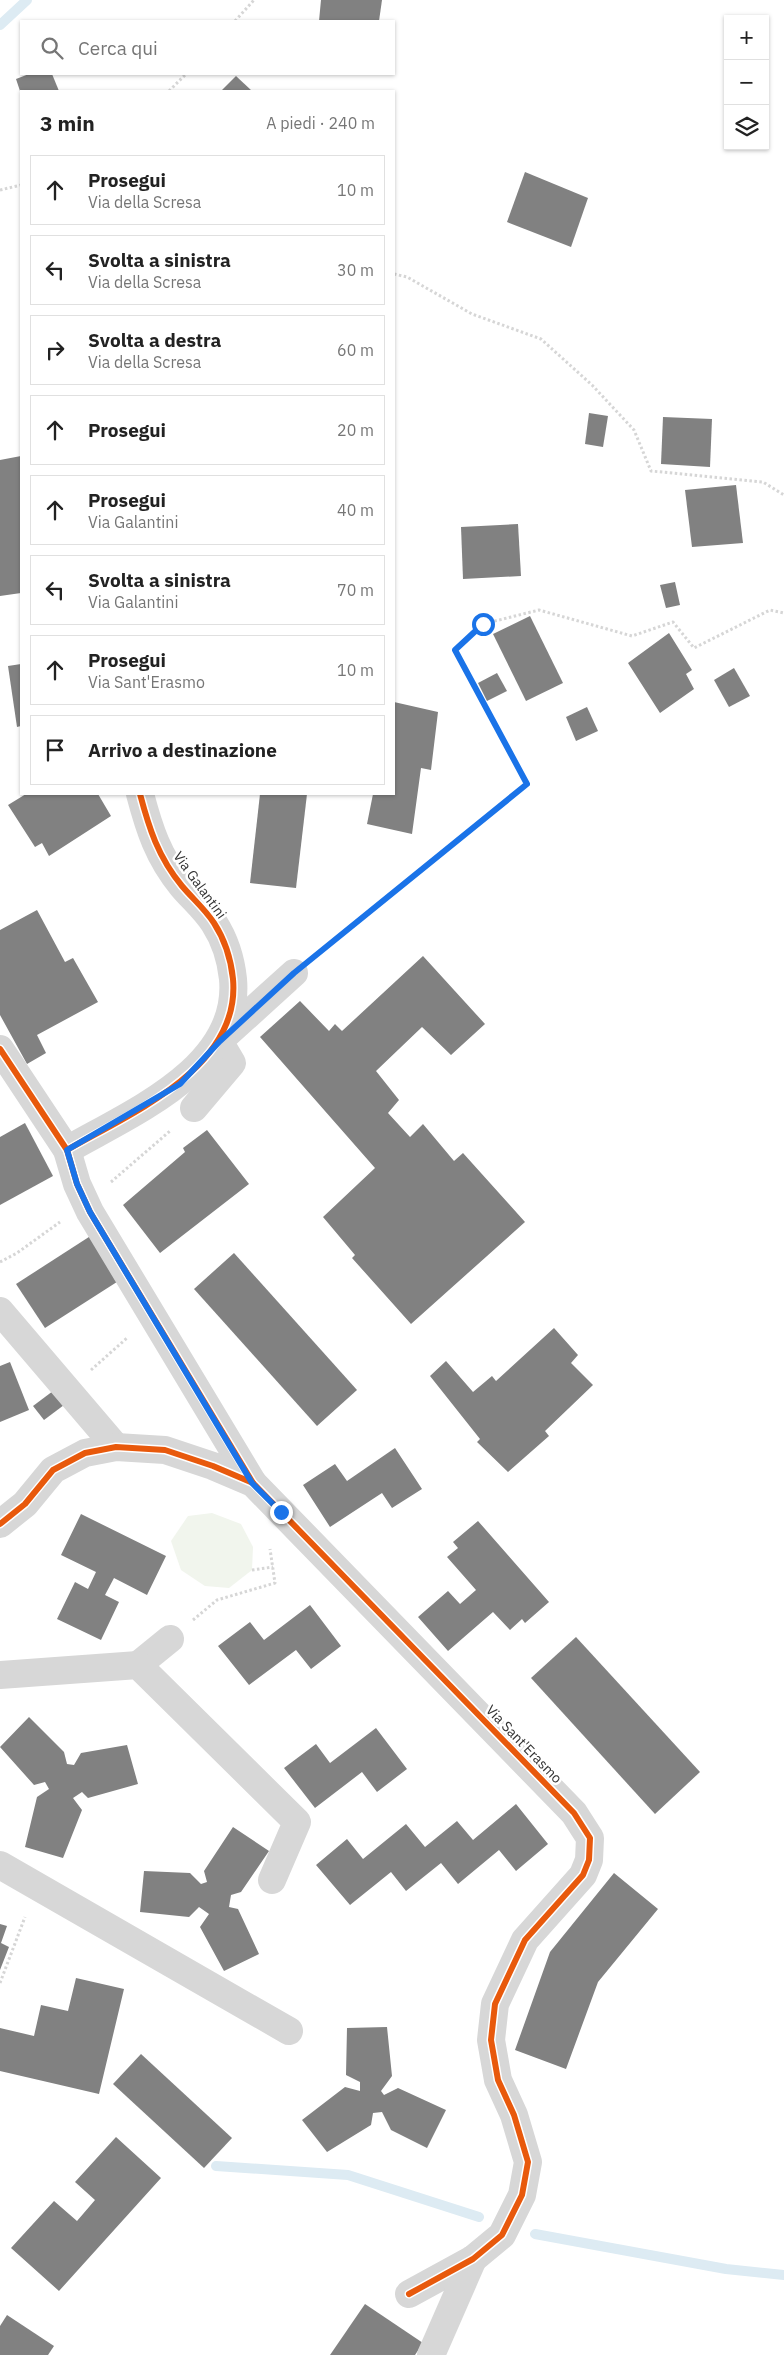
<!DOCTYPE html>
<html lang="it">
<meta charset="utf-8">
<style>
body{margin:0;font-family:"IBM Plex Sans",sans-serif;background:#f2f2f2;color:#222}
.controls{position:absolute;right:15px;top:15px;display:grid;overflow:hidden;border-radius:0px;box-shadow:0 1px 4px #0004}
.controls button{width:45px;height:45px;display:grid;place-items:center;padding:0;border:0;border-bottom:1px solid #e0e0e0;background:#fff;color:#222;font:25px sans-serif}
.stop{position:absolute;width:15px;height:15px;margin:-11px;border:4px solid #1a73e8;border-radius:50%;background:#fff}
.stop.end{background:#1a73e8;border-color:#fff;box-shadow:0 1px 5px #0008}
.list{margin:0;padding:0;list-style:none}
h2{display:flex;justify-content:space-between;align-items:center;height:65px;margin:0;padding:0 20px;font-size:21px}
h2 small{font-size:16px;font-weight:400;color:#767676}
.list li{display:grid;grid-template-columns:32px 1fr auto;gap:15px;align-items:center;box-sizing:border-box;height:70px;margin:0 10px 10px;padding:0 10px;border:1px solid #e0e0e0;border-radius:0px}
.list b{display:block;font-size:19px;white-space:nowrap}
.list p{margin:0;font-size:16px;white-space:nowrap;color:#767676}
.list em{font-size:16px;font-style:normal;color:#767676}
.icon{flex:none;width:28px;height:28px;fill:none;stroke:currentColor;stroke-width:2;stroke-linecap:round;stroke-linejoin:round}
.map{position:relative;flex:none;width:784px;height:2355px;overflow:hidden}
.search{position:absolute;background:#fff;box-shadow:0 1px 4px #0004;left:20px;top:20px;width:375px;height:55px;display:flex;align-items:center;gap:12px;box-sizing:border-box;padding:0 18px;border-radius:0px;color:#767676;font-size:19px}
.panel{position:absolute;background:#fff;box-shadow:0 1px 4px #0004;left:20px;top:90px;width:375px;height:705px;border-radius:0px}
.map>svg:first-child{display:block}
.green{fill:#f1f5ed}
.lines{fill:none;stroke-linecap:round;stroke-linejoin:round}
.stream{stroke:#ddebf3;stroke-width:10}
.building{fill:#818181}
.path{stroke:#d6d6d6;stroke-width:3;stroke-dasharray:2.5 2.5;stroke-linecap:butt}
.minor{stroke:#d7d7d7;stroke-width:28}
.cycleway-casing{stroke:#fff;stroke-width:9}
.cycleway{stroke:#e8590c;stroke-width:6}
.route{stroke:#1a73e8;stroke-width:6}
.labels{text-anchor:middle;stroke-width:5;stroke-linejoin:round;paint-order:stroke}
.street-label{font-size:14px;fill:#333;stroke:#fff}
</style>
<div class="map">
<svg width="784" height="2355" viewBox="0 0 784 2355">
<rect width="100%" height="100%" fill="#fff"/>
<path class="green" d="M212 1513 241 1524 253 1547 252 1570 229 1588 205 1586 181 1570 171 1541 188 1516Z"/>
<g class="lines">
<g class="stream">
<path d="M0 25 27 0"/>
<path d="M216 2166 348 2175 479 2217"/>
<path d="M535 2234 726 2269 784 2275"/>
</g>
</g>
<g class="building">
<path d="M321 0H382L379 21H319Z"/>
<path d="M29 74H52L59 91H20L16 79Z"/>
<path d="M236 76 252 91H221Z"/>
<path d="M525 172 588 198 571 247 507 222Z"/>
<path d="M589 413 608 416 603 447 585 444Z"/>
<path d="M663 417 712 419 710 467 661 464Z"/>
<path d="M21 456V593L0 596V460Z"/>
<path d="M736 485 743 543 692 547 685 490Z"/>
<path d="M518 524 521 576 463 579 461 527Z"/>
<path d="M675 582 680 605 666 608 660 585Z"/>
<path d="M530 616 563 683 526 701 493 634Z"/>
<path d="M669 633 692 670 686 674 694 689 660 713 628 663Z"/>
<path d="M21 664V726L17 727 8 666Z"/>
<path d="M734 668 750 696 729 707 714 680Z"/>
<path d="M497 673 507 691 487 701 478 683Z"/>
<path d="M394 702 438 712 431 770 421 768 412 834 367 824 373 794H394Z"/>
<path d="M587 707 598 731 576 741 566 717Z"/>
<path d="M26 794H98L111 816 49 856 42 843 35 847 8 805Z"/>
<path d="M260 794H307L296 888 250 883Z"/>
<path d="M37 910 65 962 73 958 98 1002 37 1035 46 1053 27 1064 0 1015V930Z"/>
<path d="M423 956 485 1024 451 1055 422 1027 376 1071 399 1100 388 1113 410 1137 423 1124 454 1161 463 1153 525 1222 411 1324 352 1258 355 1255 323 1217 375 1168 260 1037 300 1001 329 1031 335 1024 342 1031Z"/>
<path d="M25 1123 53 1176 0 1205V1137Z"/>
<path d="M207 1130 249 1184 160 1253 123 1205 185 1152 183 1148Z"/>
<path d="M92 1235 120 1280 45 1328 16 1284Z"/>
<path d="M234 1253 357 1390 317 1426 194 1289Z"/>
<path d="M554 1328 578 1355 571 1363 593 1385 545 1431 549 1436 508 1472 477 1442 480 1439 430 1376 446 1361 473 1392 492 1376 496 1381Z"/>
<path d="M10 1362 29 1410 0 1422V1366Z"/>
<path d="M53 1391 64 1405 44 1420 33 1406Z"/>
<path d="M395 1448 422 1489 392 1508 382 1493 330 1527 303 1485 335 1464 347 1481Z"/>
<path d="M81 1514 166 1556 147 1595 114 1578 105 1595 119 1602 101 1640 57 1619 75 1582 88 1589 96 1572 61 1555Z"/>
<path d="M478 1521 549 1602 525 1623 522 1619 510 1630 493 1612 448 1651 418 1617 448 1591 460 1604 476 1590 447 1557 458 1548 453 1542Z"/>
<path d="M310 1605 341 1646 311 1669 296 1650 249 1685 218 1646 250 1622 264 1640Z"/>
<path d="M576 1637 700 1772 655 1814 531 1678Z"/>
<path d="M29 1717 64 1752 67 1764 74 1765 81 1753 127 1745 138 1784 88 1798 82 1792 73 1798 82 1810 63 1858 25 1847 37 1797 49 1789 45 1782 34 1785 0 1747Z"/>
<path d="M376 1728 407 1769 377 1792 362 1772 315 1808 284 1768 316 1744 330 1763Z"/>
<path d="M516 1804 548 1844 516 1871 499 1850 458 1884 441 1863 406 1891 391 1872 350 1905 316 1865 347 1839 363 1859 406 1824 425 1847 457 1821 473 1840Z"/>
<path d="M233 1827 269 1851 241 1892 231 1895 229 1907 238 1909 259 1954 224 1971 200 1927 209 1914 199 1907 189 1917 140 1912 144 1871 190 1873 201 1884 207 1882 204 1871Z"/>
<path d="M614 1873 658 1909 598 1982 566 2069 515 2050 550 1952Z"/>
<path d="M0 1924 7 1926 1 1943 9 1947 0 1970Z"/>
<path d="M76 1978 124 1989 99 2094 0 2071V2028L34 2036 41 2005 68 2011Z"/>
<path d="M387 2027 392 2076 381 2091 384 2095 398 2088 446 2110 427 2148 391 2130 382 2112 373 2113 371 2125 327 2152 302 2120 345 2087 360 2091V2082L346 2075 347 2028Z"/>
<path d="M141 2054 232 2138 204 2168 113 2084Z"/>
<path d="M116 2137 161 2178 59 2291 11 2248 54 2201 77 2221 95 2200 75 2182Z"/>
<path d="M365 2304 423 2343 415 2355H330Z"/>
<path d="M7 2315 54 2346 48 2355H0V2326Z"/>
</g>
<g class="lines">
<g class="path">
<path d="M235 21 254 0"/>
<path d="M169 91 186 74"/>
<path d="M0 190 21 185"/>
<path d="M394 274 407 277 472 314 541 339 592 385 634 430 651 471 763 482 784 495"/>
<path d="M319 953 527 784 455 650 483 624 539 610 632 636 673 622 694 648 770 610 784 613"/>
<path d="M111 1182 170 1131"/>
<path d="M0 1262 17 1253 60 1222"/>
<path d="M91 1370 127 1338"/>
<path d="M252 1570 273 1567"/>
<path d="M193 1620 217 1600 275 1583 270 1549"/>
<path d="M0 1983 25 1917"/>
</g>
<g class="minor">
<path d="M0 1049 67 1150 77 1184 90 1212 253 1483"/>
<path d="M194 1108 232 1063 219 1041 294 973"/>
<path d="M67 1150C131 1113 241 1068 233 979 231 960 225 940 214 923 205 909 192 898 182 886 158 857 149 828 140 794"/>
<path d="M0 1311 116 1447"/>
<path d="M0 1524 25 1504 53 1470 85 1453 116 1447 165 1450 213 1466 253 1483 574 1813 590 1838 589 1860 583 1875 525 1940 495 2004 491 2040 498 2080 514 2115 528 2162 522 2195 502 2235 473 2259 409 2294"/>
<path d="M138 1665 170 1639"/>
<path d="M0 1675 138 1665 297 1822 272 1880"/>
<path d="M0 1865 289 2031"/>
<path d="M431 2355 473 2259"/>
</g>
<g class="cycleway-casing">
<g id="cycleway">
<path d="M0 1049 67 1150 77 1184 90 1212 253 1483"/>
<path d="M67 1150C131 1113 241 1068 233 979 231 960 225 940 214 923 205 909 192 898 182 886 158 857 149 828 140 794"/>
<path d="M0 1524 25 1504 53 1470 85 1453 116 1447 165 1450 213 1466 253 1483 574 1813 590 1838 589 1860 583 1875 525 1940 495 2004 491 2040 498 2080 514 2115 528 2162 522 2195 502 2235 473 2259 409 2294"/>
</g>
</g>
<use href="#cycleway" class="cycleway"/>
</g>
<g class="lines">
<path class="route" d="M281 1512 252 1483 90 1212 77 1184 67 1150 180 1084 220 1041 294 973 527 784 455 650 483 624"/>
</g>
<g class="labels">
<g class="street-label">
<text transform="translate(200 885) rotate(54)" y="5">Via Galantini</text>
<text transform="translate(524 1744) rotate(46)" y="5">Via Sant'Erasmo</text>
</g>
</g>
</svg>
<div class="controls">
<button>+</button>
<button>−</button>
<button><svg class="icon" aria-label="layers" viewBox="0 0 24 24"><path d="M12 4l9 5-9 5-9-5zM3 14l9 5 9-5"/></svg></button>
</div>
<div class="stop" style="left:483px;top:624px"></div>
<div class="stop end" style="left:281px;top:1512px"></div>
<div class="search"><svg class="icon" aria-label="search" viewBox="0 0 24 24"><circle cx="10" cy="10" r="6"/><path d="M15 15l6 6"/></svg>Cerca qui</div>
<section class="panel">
<h2>3 min<small>A piedi · 240 m</small></h2>
<ul class="list">
<li><svg class="icon" aria-label="ahead" viewBox="0 0 24 24"><path d="M12 20V5M6 11l6-6 6 6"/></svg><div><b>Prosegui</b><p>Via della Scresa</p></div><em>10 m</em></li>
<li><svg class="icon" aria-label="left" viewBox="0 0 24 24"><path d="M17 20v-9H6M10 6l-5 5 5 5"/></svg><div><b>Svolta a sinistra</b><p>Via della Scresa</p></div><em>30 m</em></li>
<li><svg class="icon" aria-label="right" viewBox="0 0 24 24"><path d="M7 20v-9h11M14 6l5 5-5 5"/></svg><div><b>Svolta a destra</b><p>Via della Scresa</p></div><em>60 m</em></li>
<li><svg class="icon" aria-label="ahead" viewBox="0 0 24 24"><path d="M12 20V5M6 11l6-6 6 6"/></svg><div><b>Prosegui</b></div><em>20 m</em></li>
<li><svg class="icon" aria-label="ahead" viewBox="0 0 24 24"><path d="M12 20V5M6 11l6-6 6 6"/></svg><div><b>Prosegui</b><p>Via Galantini</p></div><em>40 m</em></li>
<li><svg class="icon" aria-label="left" viewBox="0 0 24 24"><path d="M17 20v-9H6M10 6l-5 5 5 5"/></svg><div><b>Svolta a sinistra</b><p>Via Galantini</p></div><em>70 m</em></li>
<li><svg class="icon" aria-label="ahead" viewBox="0 0 24 24"><path d="M12 20V5M6 11l6-6 6 6"/></svg><div><b>Prosegui</b><p>Via Sant'Erasmo</p></div><em>10 m</em></li>
<li><svg class="icon" aria-label="arrive" viewBox="0 0 24 24"><path d="M6 21V4h12l-3 4 3 4H6"/></svg><div><b>Arrivo a destinazione</b></div></li>
</ul>
</section>
</div>
